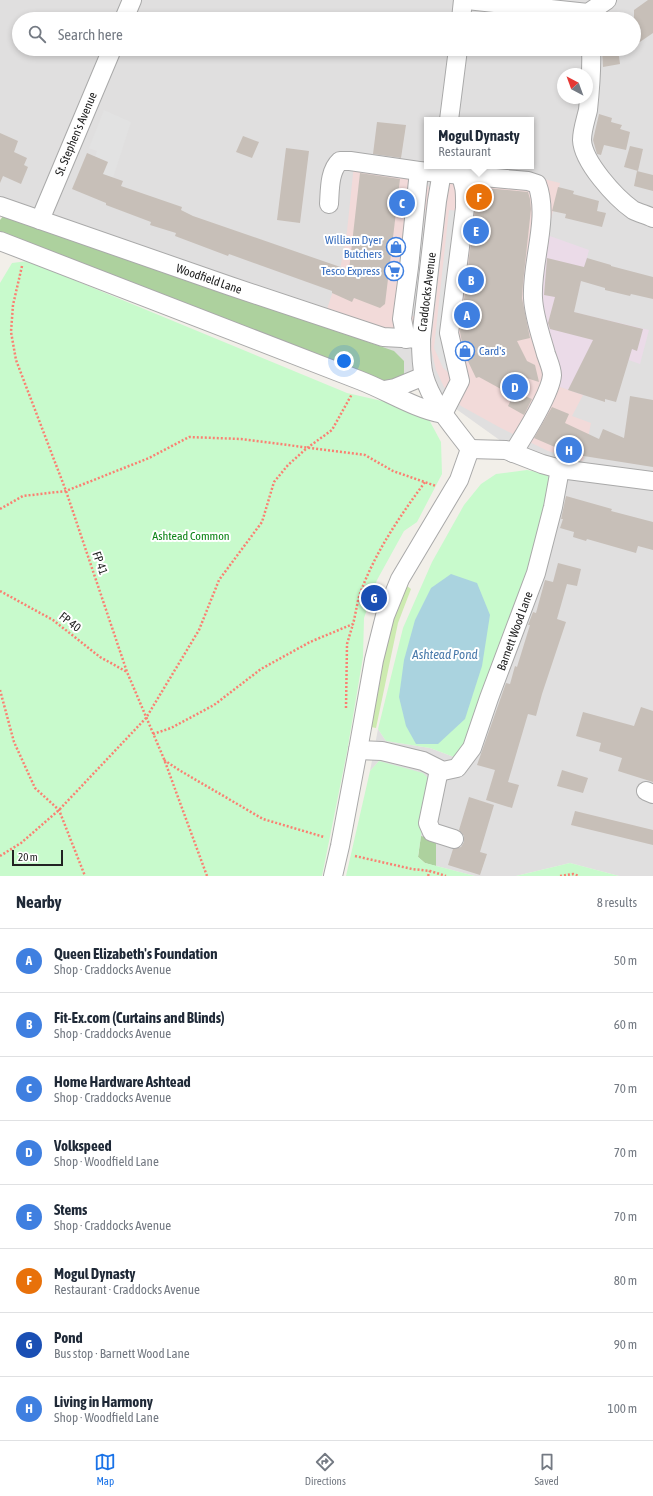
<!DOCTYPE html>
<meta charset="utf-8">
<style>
body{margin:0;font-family:"Asap Condensed",sans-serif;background:#f2f2f3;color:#1f2937}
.compass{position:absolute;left:557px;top:68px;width:36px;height:36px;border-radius:50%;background:#fff;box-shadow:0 2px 6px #0003;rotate:319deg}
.scale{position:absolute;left:12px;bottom:10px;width:51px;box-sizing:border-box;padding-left:4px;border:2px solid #222;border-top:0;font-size:11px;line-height:14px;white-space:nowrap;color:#222;-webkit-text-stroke:3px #fff;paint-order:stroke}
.you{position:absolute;left:344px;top:361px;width:14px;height:14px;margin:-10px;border:3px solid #fff;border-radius:50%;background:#1a73e8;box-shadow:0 0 0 6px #1a73e833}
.badge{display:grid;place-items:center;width:26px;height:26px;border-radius:50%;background:#1a73e8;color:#fff;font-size:13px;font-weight:700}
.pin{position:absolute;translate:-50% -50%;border:2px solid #fff;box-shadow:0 1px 4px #0006}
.popup{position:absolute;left:424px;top:117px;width:110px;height:52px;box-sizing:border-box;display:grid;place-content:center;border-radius:0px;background:#fff;filter:drop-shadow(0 1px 3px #0005);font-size:13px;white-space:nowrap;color:#747a83}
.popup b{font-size:15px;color:#1f2937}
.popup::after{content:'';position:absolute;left:50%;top:100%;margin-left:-8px;border:8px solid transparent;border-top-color:#fff}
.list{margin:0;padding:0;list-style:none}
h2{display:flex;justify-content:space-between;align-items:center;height:52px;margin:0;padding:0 16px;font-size:17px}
h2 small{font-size:13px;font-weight:400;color:#747a83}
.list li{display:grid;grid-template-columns:26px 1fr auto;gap:12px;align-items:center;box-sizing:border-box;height:64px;padding:0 16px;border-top:1px solid #e0e1e3}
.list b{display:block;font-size:15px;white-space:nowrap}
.list p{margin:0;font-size:13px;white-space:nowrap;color:#747a83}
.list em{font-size:13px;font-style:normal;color:#747a83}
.icon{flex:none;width:22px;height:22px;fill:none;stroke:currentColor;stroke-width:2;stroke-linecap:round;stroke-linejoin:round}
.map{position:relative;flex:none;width:653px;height:876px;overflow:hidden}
.search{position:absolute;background:#fff;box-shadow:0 2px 6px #0003;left:12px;right:12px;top:12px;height:44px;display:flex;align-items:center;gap:10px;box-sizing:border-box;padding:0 14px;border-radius:22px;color:#747a83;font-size:15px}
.sheet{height:564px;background:#fff}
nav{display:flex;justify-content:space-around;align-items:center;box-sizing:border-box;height:56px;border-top:1px solid #e0e1e3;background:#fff;font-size:11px;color:#747a83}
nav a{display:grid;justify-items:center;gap:2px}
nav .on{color:#1a73e8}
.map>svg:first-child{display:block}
.residential{fill:#e0dfdf;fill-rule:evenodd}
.commercial{fill:#f2dad9}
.industrial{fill:#ebdbe8}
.grass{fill:#cdebb0}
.forest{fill:#add19e}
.park{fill:#c8facc}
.parking{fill:#e2e2e2}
.water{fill:#aad3df}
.building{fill:#c7bfb8}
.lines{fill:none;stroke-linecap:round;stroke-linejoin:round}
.minor-casing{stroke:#a9a9a9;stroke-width:20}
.path{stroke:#fa8072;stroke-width:2.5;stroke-dasharray:2 2;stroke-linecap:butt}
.minor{stroke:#fff;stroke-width:18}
.labels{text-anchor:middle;stroke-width:4;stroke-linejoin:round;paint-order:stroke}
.street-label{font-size:12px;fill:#222;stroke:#fff}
.shop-label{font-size:12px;fill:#366cbe;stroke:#fff;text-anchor:end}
.park-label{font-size:12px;fill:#0c8416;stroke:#fff}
.water-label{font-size:13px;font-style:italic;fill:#4a7aab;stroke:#fff}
</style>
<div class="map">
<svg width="653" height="876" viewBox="0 0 653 876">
<rect width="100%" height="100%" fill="#f2efe9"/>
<path class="residential" d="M0 0H653V876H619L570 863 516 876H475L425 863 379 761 370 771 378 729 386 741 430 748 454 757 552 482 547 474 410 376 0 196ZM19 19H634V49H19ZM563 74H587V98H563ZM427 120H531V166H427Z"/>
<g class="commercial">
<path d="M355 155 426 183 431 190 414 324 395 327 383 332 326 312 340 270 347 231Z"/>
<path d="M451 166 528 175 560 183 547 235 555 385 583 395 572 416 591 423 583 461 548 451 499 427 461 406 444 387 436 370 431 349 432 334Z"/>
</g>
<path class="industrial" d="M547 235 589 250 573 312 649 330 640 364 620 357 602 354 583 395 555 385 539 286Z"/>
<path class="grass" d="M407 586 411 589 398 623 376 728 371 727 380 673 393 620Z"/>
<g class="forest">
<path d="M4 215 394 351 404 361V376L390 382 366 375 0 232V220Z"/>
<path d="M421 836 436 840V866L425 863 418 857Z"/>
</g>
<g class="park">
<path d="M28 261 347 393 404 406 427 416 441 442 442 474 417 522 404 531 377 580 364 618 363 657 347 752 322 876H0V283L12 263Z"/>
<path d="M527 470 547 474 552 482 532 565 467 747 454 757 430 748 386 741 378 729 403 628 432 562 464 505 481 484 496 474Z"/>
<path d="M379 761 423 773 429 779 418 857 425 863 475 876H346L370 771Z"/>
<path d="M570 863 619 876H516Z"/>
</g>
<g class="parking">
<path d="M104 110 131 122 113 178 103 174 108 162 95 157 97 151 89 148Z"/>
<path d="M419 210H426L415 316H408Z"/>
<path d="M449 210 460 211 456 379 443 368 434 348Z"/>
</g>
<path class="water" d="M451 574 477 583 490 615 482 666 465 719 438 744H416L406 726 399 697 404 660 415 620 431 588Z"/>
<g class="building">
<path d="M648 0H653V33L634 46V10Z"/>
<path d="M602 49H618L620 64 603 67Z"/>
<path d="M599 114 612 118 611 122 622 125 620 129 630 132 626 150 604 145 601 155 597 154 593 140Z"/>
<path d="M377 122 406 125 401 158 373 154Z"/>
<path d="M0 133 18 141 14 152 27 158 24 165 28 167 21 184 3 176 0 183Z"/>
<path d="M243 136 259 142 252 158 236 152Z"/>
<path d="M630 146 643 149 638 171 624 167Z"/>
<path d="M286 148 309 151 300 223 277 220Z"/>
<path d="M87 153 108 162 103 174 123 181 121 186 182 207 181 210 193 216 349 270 360 173 400 179 385 304 380 308 354 298 352 302 332 293V291L229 254 228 256 175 236 176 233 150 225 151 222 106 205V203L72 189Z"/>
<path d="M637 171 653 175V191L634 186Z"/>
<path d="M475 187 528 192 530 199 531 209 523 283 522 298 530 338 517 341 527 361 535 365 539 382 517 375 510 394 479 377 476 378 464 353 460 332 475 209Z"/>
<path d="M558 187 574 191 573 194 599 201 597 211 606 213 602 227 565 218 566 214 552 211Z"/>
<path d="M547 258 584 267 587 258 611 265V266L653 277V299L631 294 630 296 605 290V288L581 281 574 312 643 329 637 351 632 349 616 402 605 399V402L568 390 593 340 550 329 548 323 555 297 544 295Z"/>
<path d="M515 392 532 399 524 415 508 406Z"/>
<path d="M630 396 653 400V467L571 454 534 438 552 407 569 414 565 423 599 439 603 429 624 438Z"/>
<path d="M566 496 612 509 611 511 653 522V550L638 546 636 553 587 539 586 541 573 537 574 532 560 528 563 519H561Z"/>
<path d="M558 563 581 569 577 586 567 584 557 619 566 622 542 694 536 716 528 714 508 782 519 785 512 808 486 800 495 770 477 765 506 683 510 684 515 666 517 667 530 625H528L533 612 536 613 545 580 553 582Z"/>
<path d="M641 707 653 711V782L618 771 622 758 599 751 601 743 576 736 583 712 634 726Z"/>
<path d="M562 770 588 778 583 793 557 786Z"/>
<path d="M469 797 494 805 480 852 487 854 480 875 448 865 453 849 461 847 464 842V836L459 830Z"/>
<path d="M575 811 653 830V845L571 825Z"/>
</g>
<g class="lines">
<g class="minor-casing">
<g id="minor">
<path d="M467 0 588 13 607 0"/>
<path d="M124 19 132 0"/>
<path d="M461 19 463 0"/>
<path d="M591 49C592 67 590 91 588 110 586 119 582 130 582 140 583 162 615 197 633 210 639 213 647 215 653 218"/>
<path d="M449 120 458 49"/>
<path d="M443 166 437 201 421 339C421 352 421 364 424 376 432 404 453 426 470 449"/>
<path d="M329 204C330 190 329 171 340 161H350L419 171 528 181 537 184C550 218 531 262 533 298 534 317 541 336 546 354 548 360 552 369 552 375 551 393 523 437 513 453"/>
<path d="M0 206 230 286 383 337 421 339"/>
<path d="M40 220 112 49"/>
<path d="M0 241 359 380C388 391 413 408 443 414"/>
<path d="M406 339 402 319 409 267 419 171"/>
<path d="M384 390 395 388 424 376"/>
<path d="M443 414 460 381 449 333 465 208C465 196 466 185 459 174"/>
<path d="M470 449 506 450 542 464 560 469 653 481"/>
<path d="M358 750 382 751 423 761 443 771 457 768 472 748 489 698 536 573 553 507 560 469"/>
<path d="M439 770 428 823 432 832 454 839"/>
<path d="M646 791 653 794"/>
<path d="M333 876 340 846 358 750 374 660 385 616 400 579 459 480 470 449"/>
</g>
</g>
<g class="path">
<path d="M22 266 13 305 11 332 16 360 66 491 127 672 164 759 207 876"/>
<path d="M0 509 23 496 66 491 149 458 189 437 241 439 365 455 393 471 436 486"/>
<path d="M0 591 53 620 100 657 127 672"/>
<path d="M0 690 14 742 35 788 59 810 85 876"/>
<path d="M346 708 347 644 353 624"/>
<path d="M153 734 171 728 214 705 261 669 310 642 353 624C356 613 357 601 361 591 376 551 400 516 425 482"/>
<path d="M164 760 179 770 263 819 324 837"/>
<path d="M0 856 21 843 59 810 146 718 199 630 219 580 262 522 274 482 288 465 307 448 332 430 352 394"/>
<path d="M355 856 412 869 430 871 446 876"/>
<path d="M428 876 430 871"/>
<path d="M560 876 573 874 579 876"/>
</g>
<use href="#minor" class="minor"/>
</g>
<defs>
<g id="shop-ring" transform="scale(1)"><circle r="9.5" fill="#fff" stroke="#3f7fe0" stroke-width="1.5"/><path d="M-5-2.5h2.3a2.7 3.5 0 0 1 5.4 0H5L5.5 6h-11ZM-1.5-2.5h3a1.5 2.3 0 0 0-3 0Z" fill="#3f7fe0"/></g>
<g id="supermarket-ring" transform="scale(1)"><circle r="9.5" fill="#fff" stroke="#3f7fe0" stroke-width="1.5"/><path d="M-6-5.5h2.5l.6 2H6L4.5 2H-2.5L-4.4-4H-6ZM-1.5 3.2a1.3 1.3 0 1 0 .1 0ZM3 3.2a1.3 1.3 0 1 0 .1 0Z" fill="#3f7fe0"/></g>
</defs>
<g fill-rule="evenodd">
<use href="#shop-ring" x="396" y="247"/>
<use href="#supermarket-ring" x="394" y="271"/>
<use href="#shop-ring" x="465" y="351"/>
</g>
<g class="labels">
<g class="street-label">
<text transform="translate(76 134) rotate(-67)" y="4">St. Stephen's Avenue</text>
<text transform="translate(209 279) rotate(19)" y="4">Woodfield Lane</text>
<text transform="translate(427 292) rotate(-83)" y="4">Craddocks Avenue</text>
<text transform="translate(100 563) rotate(71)" y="4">FP 41</text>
<text transform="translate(70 622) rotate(37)" y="4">FP 40</text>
<text transform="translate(515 631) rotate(-70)" y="4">Barnett Wood Lane</text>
</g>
<g class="shop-label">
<text x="382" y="244">William Dyer<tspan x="382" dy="14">Butchers</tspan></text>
<text x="380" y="275">Tesco Express</text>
<text x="479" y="355" text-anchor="start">Card's</text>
</g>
<g class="park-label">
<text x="191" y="540">Ashtead Common</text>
</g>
<g class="water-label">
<text x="445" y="659">Ashtead Pond</text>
</g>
</g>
</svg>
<svg class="compass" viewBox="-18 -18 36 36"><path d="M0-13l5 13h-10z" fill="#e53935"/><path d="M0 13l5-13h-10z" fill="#747a83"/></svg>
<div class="scale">20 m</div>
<div class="you"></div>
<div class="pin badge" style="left:467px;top:315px;background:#3f7fe0">A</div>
<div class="pin badge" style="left:471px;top:280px;background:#3f7fe0">B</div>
<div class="pin badge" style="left:402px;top:203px;background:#3f7fe0">C</div>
<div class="pin badge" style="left:515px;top:387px;background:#3f7fe0">D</div>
<div class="pin badge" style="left:476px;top:231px;background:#3f7fe0">E</div>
<div class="pin badge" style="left:479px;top:197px;background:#e8710a">F</div>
<div class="popup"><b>Mogul Dynasty</b>Restaurant</div>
<div class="pin badge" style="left:374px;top:598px;background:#1a4fb4">G</div>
<div class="pin badge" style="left:569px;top:450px;background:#3f7fe0">H</div>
<div class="search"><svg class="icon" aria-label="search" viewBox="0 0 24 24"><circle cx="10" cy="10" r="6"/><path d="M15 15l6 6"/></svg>Search here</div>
</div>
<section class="sheet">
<h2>Nearby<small>8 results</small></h2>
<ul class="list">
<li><span class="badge" style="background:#3f7fe0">A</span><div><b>Queen Elizabeth's Foundation</b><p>Shop · Craddocks Avenue</p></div><em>50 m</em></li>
<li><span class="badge" style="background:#3f7fe0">B</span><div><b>Fit-Ex.com (Curtains and Blinds)</b><p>Shop · Craddocks Avenue</p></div><em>60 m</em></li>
<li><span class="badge" style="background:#3f7fe0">C</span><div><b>Home Hardware Ashtead</b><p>Shop · Craddocks Avenue</p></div><em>70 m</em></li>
<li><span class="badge" style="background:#3f7fe0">D</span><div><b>Volkspeed</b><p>Shop · Woodfield Lane</p></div><em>70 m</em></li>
<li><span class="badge" style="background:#3f7fe0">E</span><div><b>Stems</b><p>Shop · Craddocks Avenue</p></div><em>70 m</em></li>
<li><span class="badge" style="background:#e8710a">F</span><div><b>Mogul Dynasty</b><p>Restaurant · Craddocks Avenue</p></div><em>80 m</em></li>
<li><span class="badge" style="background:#1a4fb4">G</span><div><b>Pond</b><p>Bus stop · Barnett Wood Lane</p></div><em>90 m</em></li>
<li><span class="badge" style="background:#3f7fe0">H</span><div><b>Living in Harmony</b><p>Shop · Woodfield Lane</p></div><em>100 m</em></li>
</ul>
</section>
<nav>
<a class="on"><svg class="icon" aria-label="map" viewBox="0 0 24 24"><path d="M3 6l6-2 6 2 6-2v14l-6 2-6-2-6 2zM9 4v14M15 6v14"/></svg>Map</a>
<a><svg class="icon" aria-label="directions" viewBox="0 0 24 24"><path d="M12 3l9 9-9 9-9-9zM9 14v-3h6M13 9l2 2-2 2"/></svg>Directions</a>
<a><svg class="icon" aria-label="saved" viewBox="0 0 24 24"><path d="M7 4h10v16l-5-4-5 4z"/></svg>Saved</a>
</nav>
